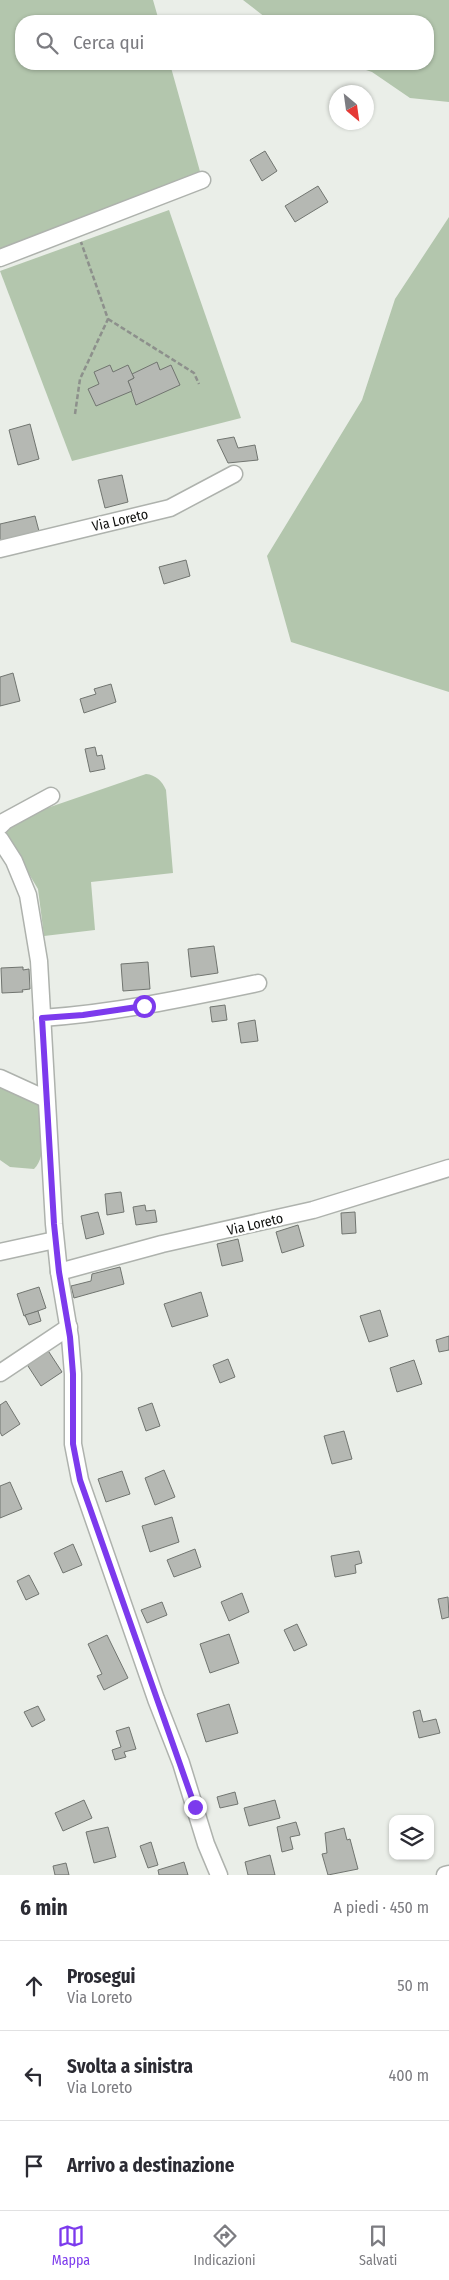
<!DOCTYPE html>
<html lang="it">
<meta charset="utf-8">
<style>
body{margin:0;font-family:"Fira Sans Condensed",sans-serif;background:#f7f7f7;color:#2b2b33}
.controls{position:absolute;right:15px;bottom:15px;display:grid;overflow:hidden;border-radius:10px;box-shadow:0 1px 4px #0004}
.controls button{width:45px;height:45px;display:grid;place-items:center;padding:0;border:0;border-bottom:1px solid #e1e1e2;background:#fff;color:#2b2b33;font:25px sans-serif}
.compass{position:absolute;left:329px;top:85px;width:45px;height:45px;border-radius:50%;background:#fff;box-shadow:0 1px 4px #0004;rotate:151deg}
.stop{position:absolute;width:15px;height:15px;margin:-11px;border:4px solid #7c3aed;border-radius:50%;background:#fff}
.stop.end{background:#7c3aed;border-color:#fff;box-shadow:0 1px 5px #0008}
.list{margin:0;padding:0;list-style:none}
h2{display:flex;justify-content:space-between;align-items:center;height:65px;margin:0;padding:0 20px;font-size:21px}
h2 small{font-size:16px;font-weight:400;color:#7c7c81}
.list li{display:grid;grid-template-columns:32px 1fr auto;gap:15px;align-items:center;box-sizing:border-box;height:90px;padding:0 20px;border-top:1px solid #e1e1e2}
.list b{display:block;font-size:19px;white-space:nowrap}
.list p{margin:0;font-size:16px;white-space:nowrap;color:#7c7c81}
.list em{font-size:16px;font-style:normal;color:#7c7c81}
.icon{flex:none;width:28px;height:28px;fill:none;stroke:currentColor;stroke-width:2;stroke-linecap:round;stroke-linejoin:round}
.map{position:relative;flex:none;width:449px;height:1875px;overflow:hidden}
.search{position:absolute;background:#fff;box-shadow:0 1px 4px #0004;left:15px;right:15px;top:15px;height:55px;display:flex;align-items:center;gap:12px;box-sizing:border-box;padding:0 18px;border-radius:20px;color:#7c7c81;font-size:19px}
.sheet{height:335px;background:#fff}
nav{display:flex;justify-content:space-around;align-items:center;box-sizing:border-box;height:70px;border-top:1px solid #e1e1e2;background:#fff;font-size:14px;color:#7c7c81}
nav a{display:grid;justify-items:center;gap:2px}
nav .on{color:#7c3aed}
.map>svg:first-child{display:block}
.green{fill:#b3c6ad}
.building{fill:#b5b8b3;stroke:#717570}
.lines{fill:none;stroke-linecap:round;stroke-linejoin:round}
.minor-casing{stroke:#aeb2ad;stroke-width:19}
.path{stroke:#8d908c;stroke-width:2.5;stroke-dasharray:5 2.5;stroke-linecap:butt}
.minor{stroke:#fff;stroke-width:16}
.route{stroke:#7c3aed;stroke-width:6}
.labels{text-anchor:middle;stroke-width:4.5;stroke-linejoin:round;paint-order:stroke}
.street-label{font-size:14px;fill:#10110f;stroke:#fff}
</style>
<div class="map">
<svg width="449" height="1875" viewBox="0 0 449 1875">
<rect width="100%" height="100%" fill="#eaeee8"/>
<g class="green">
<path d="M0 0H153L159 21H21V64H170L201 175 0 252Z"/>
<path d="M243 0H449V102L410 98 372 72 348 64H428V21H270Z"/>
<path d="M169 210 241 418 72 461 0 271Z"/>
<path d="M449 217V692L291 642 267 556 362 400 395 299Z"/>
<path d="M146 774C156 775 162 781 166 790L173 873 91 882 95 930 44 936 38 889 6 836 8 827 24 816Z"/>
<path d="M0 1083 39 1100C41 1119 49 1155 34 1169L10 1167 0 1160Z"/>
</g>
<g class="building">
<path d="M265 151 277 171 262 181 250 160Z"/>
<path d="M318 186 328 202 295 222 285 206Z"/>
<path d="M157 362 160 370 171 365 180 385 136 405 128 381 134 378 132 374Z"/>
<path d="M110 365 113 372 128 365 134 378 128 381 132 391 96 406 88 389 99 384 94 372Z"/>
<path d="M30 424 39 459 18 465 9 430Z"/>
<path d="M234 437 238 448 255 445 258 460 228 463 217 440Z"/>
<path d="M122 475 128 502 105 508 98 480Z"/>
<path d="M35 516 40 535 0 545V524Z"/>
<path d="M186 560 190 576 164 584 159 567Z"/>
<path d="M13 673 20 701 0 706V677Z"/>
<path d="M111 684 116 702 84 713 80 699 96 694 94 689Z"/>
<path d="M95 747 97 756 102 755 105 769 90 772 85 749Z"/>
<path d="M214 946 218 973 191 977 188 949Z"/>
<path d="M148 962 150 989 123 991 121 964Z"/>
<path d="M23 967V970L29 969 30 989 22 990 23 992 2 993 1 968Z"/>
<path d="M225 1005 227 1020 212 1022 210 1007Z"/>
<path d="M255 1020 258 1041 241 1043 238 1023Z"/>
<path d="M121 1192 124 1212 107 1215 105 1194Z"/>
<path d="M145 1205 146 1211 155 1210 157 1222 136 1225 133 1207Z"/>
<path d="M98 1212 104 1234 86 1239 81 1216Z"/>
<path d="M355 1212 356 1233 342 1234 341 1213Z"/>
<path d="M298 1225 304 1246 282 1253 276 1232Z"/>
<path d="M238 1239 243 1261 222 1266 217 1244Z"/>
<path d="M120 1267 124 1284 74 1298 71 1286 91 1281 92 1274Z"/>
<path d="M39 1287 46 1308 24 1316 17 1294Z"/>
<path d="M201 1292 208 1316 172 1327 164 1304Z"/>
<path d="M380 1310 388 1336 369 1342 360 1316Z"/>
<path d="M38 1311 41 1321 29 1325 25 1315Z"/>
<path d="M449 1336V1350L439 1352 436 1340Z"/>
<path d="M47 1349 62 1372 41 1386 26 1363Z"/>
<path d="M228 1359 235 1377 220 1383 213 1365Z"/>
<path d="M414 1360 422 1384 397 1392 390 1368Z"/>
<path d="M6 1401 20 1424 2 1436 0 1432V1405Z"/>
<path d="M152 1403 160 1426 146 1431 138 1408Z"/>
<path d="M344 1431 352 1459 332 1464 324 1436Z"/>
<path d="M164 1470 175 1497 155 1505 145 1478Z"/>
<path d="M122 1471 130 1494 106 1502 98 1479Z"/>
<path d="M10 1482 22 1509 0 1518V1486Z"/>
<path d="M172 1517 179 1542 150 1552 142 1526Z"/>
<path d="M73 1544 82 1565 63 1573 54 1553Z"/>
<path d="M195 1549 201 1567 174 1577 167 1560Z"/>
<path d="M359 1551 362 1563 355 1565 356 1573 335 1577 331 1556Z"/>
<path d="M29 1575 39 1594 26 1600 17 1581Z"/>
<path d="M242 1593 249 1612 229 1621 221 1602Z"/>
<path d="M448 1597 449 1617 442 1619 438 1599Z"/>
<path d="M162 1602 167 1615 147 1623 141 1610Z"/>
<path d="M297 1624 307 1645 294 1651 284 1630Z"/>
<path d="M229 1634 239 1663 210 1673 200 1644Z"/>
<path d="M107 1635 128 1678 104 1690 97 1676 102 1674 88 1644Z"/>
<path d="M229 1704 238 1733 206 1742 197 1714Z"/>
<path d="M38 1706 45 1720 32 1727 24 1712Z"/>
<path d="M420 1710 423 1722 436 1719 440 1733 419 1738 413 1712Z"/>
<path d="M129 1727 136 1749 124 1752 126 1757 115 1760 112 1750 121 1747 116 1731Z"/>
<path d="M235 1792 238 1804 220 1808 217 1797Z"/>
<path d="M84 1800 92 1818 63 1831 55 1813Z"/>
<path d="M275 1800 280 1818 249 1826 244 1808Z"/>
<path d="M296 1822 300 1835 290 1837 293 1849 282 1852 277 1827Z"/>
<path d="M108 1827 116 1857 94 1863 86 1832Z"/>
<path d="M344 1828 347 1840 350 1839 358 1869 328 1875 322 1854 327 1853 325 1833Z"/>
<path d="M151 1842 158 1865 148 1868 140 1846Z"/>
<path d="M270 1855 275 1875H248L245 1862Z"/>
<path d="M184 1862 188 1875H159L158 1870Z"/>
<path d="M66 1863 69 1875H55L53 1866Z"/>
</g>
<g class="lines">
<g class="minor-casing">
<g id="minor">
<path d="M0 258 202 180"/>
<path d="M0 549 170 508 234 474"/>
<path d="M0 826 5 821 51 796"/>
<path d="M0 839 14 861 28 895 39 961 54 1224 59 1272 70 1337 73 1374V1444L80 1480 156 1699 181 1763 206 1844 219 1875"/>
<path d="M42 1018C115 1013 186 998 258 983"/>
<path d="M0 1078 46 1099"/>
<path d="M0 1252 55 1240"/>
<path d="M59 1272 162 1244 313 1210 449 1168"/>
<path d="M0 1373 69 1327"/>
<path d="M445 1875 449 1874"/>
</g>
</g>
<g class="path">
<path d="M108 319 194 373 199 384"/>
<path d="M75 414 80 379 108 319 81 242"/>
</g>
<use href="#minor" class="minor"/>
</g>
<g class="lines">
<path class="route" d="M144 1006 83 1015 42 1018 54 1224 59 1272 70 1337 73 1374V1444L80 1480 195 1807"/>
</g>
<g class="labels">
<g class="street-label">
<text transform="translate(120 520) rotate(-13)" y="5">Via Loreto</text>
<text transform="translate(255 1224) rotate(-13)" y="5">Via Loreto</text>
</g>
</g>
</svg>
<div class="controls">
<button><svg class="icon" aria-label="layers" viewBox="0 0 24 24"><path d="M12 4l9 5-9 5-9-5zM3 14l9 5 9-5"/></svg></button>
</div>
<svg class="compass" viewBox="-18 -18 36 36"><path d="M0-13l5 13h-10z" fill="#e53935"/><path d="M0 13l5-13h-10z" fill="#7c7c81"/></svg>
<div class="stop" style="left:144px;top:1006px"></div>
<div class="stop end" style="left:195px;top:1807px"></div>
<div class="search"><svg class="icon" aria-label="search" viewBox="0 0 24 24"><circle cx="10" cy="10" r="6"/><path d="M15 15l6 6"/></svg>Cerca qui</div>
</div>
<section class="sheet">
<h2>6 min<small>A piedi · 450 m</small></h2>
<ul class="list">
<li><svg class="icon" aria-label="ahead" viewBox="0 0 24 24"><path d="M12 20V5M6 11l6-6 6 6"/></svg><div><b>Prosegui</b><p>Via Loreto</p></div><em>50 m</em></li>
<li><svg class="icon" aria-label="left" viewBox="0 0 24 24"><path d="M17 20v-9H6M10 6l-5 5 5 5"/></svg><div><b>Svolta a sinistra</b><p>Via Loreto</p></div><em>400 m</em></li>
<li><svg class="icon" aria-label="arrive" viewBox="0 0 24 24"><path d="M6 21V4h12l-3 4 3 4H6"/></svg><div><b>Arrivo a destinazione</b></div></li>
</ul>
</section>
<nav>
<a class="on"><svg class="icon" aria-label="map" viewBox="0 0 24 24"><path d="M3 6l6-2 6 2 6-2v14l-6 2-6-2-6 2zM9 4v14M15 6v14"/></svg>Mappa</a>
<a><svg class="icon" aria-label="directions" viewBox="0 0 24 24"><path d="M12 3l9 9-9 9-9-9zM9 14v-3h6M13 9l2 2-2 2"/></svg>Indicazioni</a>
<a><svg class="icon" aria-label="saved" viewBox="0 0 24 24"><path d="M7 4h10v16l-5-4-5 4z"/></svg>Salvati</a>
</nav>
